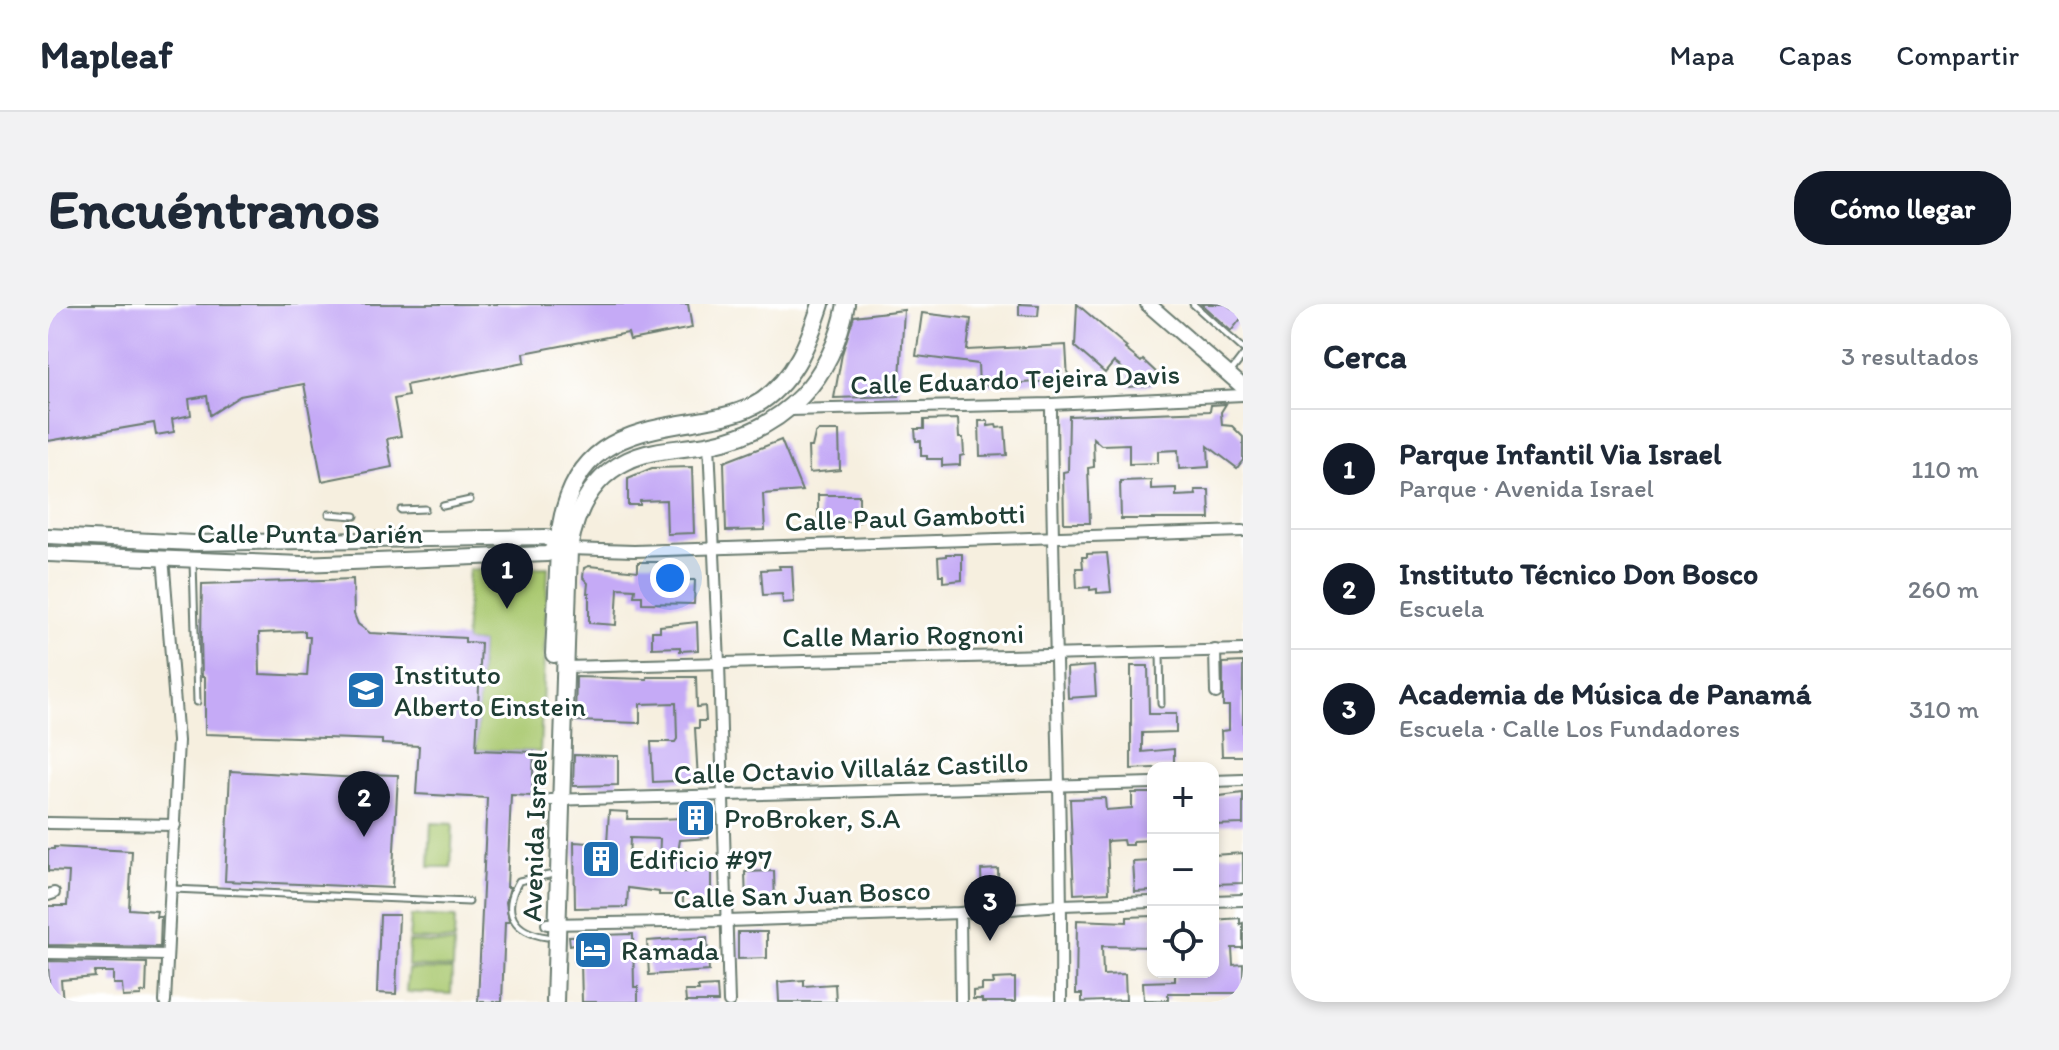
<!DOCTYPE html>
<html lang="es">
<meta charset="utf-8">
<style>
body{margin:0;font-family:Itim,sans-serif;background:#f2f2f3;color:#1f2937}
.controls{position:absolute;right:24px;bottom:24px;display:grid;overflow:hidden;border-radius:16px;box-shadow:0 4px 12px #0003}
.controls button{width:72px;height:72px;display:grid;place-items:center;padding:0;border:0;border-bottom:2px solid #e0e1e3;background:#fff;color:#1f2937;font:40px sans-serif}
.you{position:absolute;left:622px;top:274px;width:28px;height:28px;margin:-20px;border:6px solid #fff;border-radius:50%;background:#1a73e8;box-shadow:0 0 0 12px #1a73e833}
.badge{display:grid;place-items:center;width:52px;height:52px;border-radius:50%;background:#111827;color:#fff;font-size:26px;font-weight:700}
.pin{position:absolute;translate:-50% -66px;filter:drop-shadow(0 2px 4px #0008)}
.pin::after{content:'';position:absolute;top:42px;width:28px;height:24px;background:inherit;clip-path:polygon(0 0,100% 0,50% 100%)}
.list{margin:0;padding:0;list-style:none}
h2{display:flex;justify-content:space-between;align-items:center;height:104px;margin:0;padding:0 32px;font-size:34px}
h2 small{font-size:26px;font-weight:400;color:#747a83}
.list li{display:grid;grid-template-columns:52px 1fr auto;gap:24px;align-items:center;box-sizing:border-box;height:120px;padding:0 32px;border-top:2px solid #e0e1e3}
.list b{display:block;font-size:30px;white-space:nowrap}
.list p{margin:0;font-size:26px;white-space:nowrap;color:#747a83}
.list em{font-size:26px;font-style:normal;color:#747a83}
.icon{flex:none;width:44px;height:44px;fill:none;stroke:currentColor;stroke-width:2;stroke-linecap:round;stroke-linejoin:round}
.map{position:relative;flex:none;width:1195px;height:698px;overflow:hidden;border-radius:32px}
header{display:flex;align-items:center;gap:48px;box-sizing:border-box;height:112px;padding:0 40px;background:#fff;border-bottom:2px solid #e0e1e3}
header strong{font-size:38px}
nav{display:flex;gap:44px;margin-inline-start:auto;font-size:28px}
.intro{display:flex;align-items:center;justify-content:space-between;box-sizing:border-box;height:192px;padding:0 48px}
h1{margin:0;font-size:56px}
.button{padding:20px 36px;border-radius:32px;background:#111827;color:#fff;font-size:28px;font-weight:700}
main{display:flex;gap:48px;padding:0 48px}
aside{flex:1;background:#fff;border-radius:32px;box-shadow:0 4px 12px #0003}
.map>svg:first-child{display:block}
.green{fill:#aac971;stroke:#648352;stroke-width:2}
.building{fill:#c5aaf6;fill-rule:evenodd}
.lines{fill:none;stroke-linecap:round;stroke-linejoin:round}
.lane-casing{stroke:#6a7b70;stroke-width:9}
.street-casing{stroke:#6a7b70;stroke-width:14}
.secondary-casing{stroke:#6a7b70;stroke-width:18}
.primary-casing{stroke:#6a7b70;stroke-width:20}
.lane{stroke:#fff;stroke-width:5}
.street{stroke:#fff;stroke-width:10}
.secondary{stroke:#fff;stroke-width:14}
.primary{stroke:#fff;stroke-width:16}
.labels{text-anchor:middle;stroke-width:6;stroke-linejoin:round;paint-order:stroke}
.street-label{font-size:28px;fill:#1f3d34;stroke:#fff}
.poi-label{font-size:28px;fill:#1f3d34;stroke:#fff;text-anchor:start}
</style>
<header>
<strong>Mapleaf</strong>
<nav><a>Mapa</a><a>Capas</a><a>Compartir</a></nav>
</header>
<div class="intro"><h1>Encuéntranos</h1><a class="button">Cómo llegar</a></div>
<main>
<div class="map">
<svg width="1195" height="698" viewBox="0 0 1195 698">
<rect width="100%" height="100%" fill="#fff"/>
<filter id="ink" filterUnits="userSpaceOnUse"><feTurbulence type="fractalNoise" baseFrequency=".0125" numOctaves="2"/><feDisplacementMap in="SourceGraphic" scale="16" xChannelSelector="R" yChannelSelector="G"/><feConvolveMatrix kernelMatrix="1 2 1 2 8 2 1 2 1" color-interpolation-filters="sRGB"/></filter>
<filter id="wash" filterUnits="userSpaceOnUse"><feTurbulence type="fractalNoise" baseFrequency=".006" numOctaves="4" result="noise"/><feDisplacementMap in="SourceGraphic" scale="32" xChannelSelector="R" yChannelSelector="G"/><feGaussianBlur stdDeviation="1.8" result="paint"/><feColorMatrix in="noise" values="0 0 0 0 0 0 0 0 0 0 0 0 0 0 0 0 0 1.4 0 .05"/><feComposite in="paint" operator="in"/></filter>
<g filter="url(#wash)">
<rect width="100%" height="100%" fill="#f6efdf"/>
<g class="green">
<path d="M500 263 492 448 428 446 433 339 417 338 421 266Z"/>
<path d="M383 519 405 520 403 563H381Z"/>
<path d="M363 612 407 614 406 637 361 635Z"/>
<path d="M361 638 406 640 405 664 360 662Z"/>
<path d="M360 665 404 666 403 690 358 688Z"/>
</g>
<g id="blocks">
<g class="building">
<path d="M0 0H640L644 24 582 36 580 29 476 49 477 58 358 81 360 92 346 95 353 132 339 135 344 163 274 177 256 80 192 92 162 111 159 92 141 95 143 111 124 115 126 128 108 131 106 119 0 137Z"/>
<path d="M971 0 991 1 990 12 971 11Z"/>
<path d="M1029 0 1079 43 1077 45 1093 58 1095 56 1111 71 1104 81 1081 83 1080 69 1066 58 1057 69 1027 43Z"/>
<path d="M1153 0H1178L1195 12 1183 27Z"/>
<path d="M856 6 851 92 786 94 794 50 806 12Z"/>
<path d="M874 9 923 15 919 46 1018 41 1020 76 931 82 930 60 868 52Z"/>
<path d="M1178 100 1173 108 1174 121 1184 122 1195 133V156L1189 164 1160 142 1161 163 1131 165 1130 146 1110 147V159L1081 160V140L1053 141 1045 134 1046 163 1040 164 1042 219H1016L1015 168 1020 167 1021 112 1162 107 1163 101Z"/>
<path d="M910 115 911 134H915L916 151 912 152V161L894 162V155H879V152H873V137H868L867 125H876V116Z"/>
<path d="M931 117H940V122L948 121 949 124 957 123 959 151 932 152Z"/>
<path d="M770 127H791L792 166 761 169 760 143H764L767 130Z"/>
<path d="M733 136 754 187 715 190 717 226 678 227 676 158Z"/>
<path d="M644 163 646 229 619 230 618 196 592 197V201H580V174L604 164Z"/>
<path d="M1103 176V185L1128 184V192L1148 191 1147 186H1161L1162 215H1073L1072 177Z"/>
<rect x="770" y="191" width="41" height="27"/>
<path d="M1059 249 1063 288 1049 289V285L1042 286V283L1029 284 1028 264H1035L1034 253H1039V250Z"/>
<path d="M898 250H914V276L895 278V271H891L890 253 898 252Z"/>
<path d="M590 258H610V276H647L646 300 594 299V292H586L587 285 570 284 568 321 541 319V289H539L540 279 535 274 536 264 541 262 590 267Z"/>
<path d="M731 262H744L746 298 735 299 734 290 715 291 713 266 732 265Z"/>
<path d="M305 275 306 310 310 320 322 329 417 334V338L433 339 428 446 486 448 484 492 463 491 459 583H462L458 598 461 618H457L454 698H430L439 494 368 490 371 442 334 440V436L157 430V373H154L153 334 154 280ZM257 327V333H262L259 372 212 370 211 329Z"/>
<path d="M649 318 650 346 632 347V343L604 344V327H612V322Z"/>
<path d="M1195 358V452H1174L1173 427 1181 426V402H1175V359Z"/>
<path d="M1046 362 1048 392 1020 394 1019 364Z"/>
<path d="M1083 362H1100L1101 410H1128V428L1094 429V448L1126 445V463L1083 465Z"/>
<path d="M528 373 599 375V373H648L649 403 657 402 658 417H651V424H647L650 476 605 478 603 438H627L629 435 628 399 592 400V419L527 417Z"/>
<path d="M526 451 570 452V481L525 482Z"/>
<path d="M182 467 311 474 312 470 350 471 344 584 177 577Z"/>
<path d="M1084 489H1105V536L1085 537V541H1076L1075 536 1059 537 1061 588 1026 590 1022 495 1057 494 1058 506 1084 504Z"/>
<path d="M1195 489V520L1165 521V493Z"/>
<path d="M662 505 661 534 632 536 630 548 631 567H663V601L635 600V591H611V588L580 584 579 603 527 604 526 538 559 540 561 507 580 508 579 515H611L633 514V507ZM582 534 612 535 611 558 581 555Z"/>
<path d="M6 543 84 547 81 605 109 607 108 613H113L112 643 0 641V602H19L21 568 0 567V545H6Z"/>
<path d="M1195 549V579L1165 580V551Z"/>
<path d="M1105 557V587L1087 588 1085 558Z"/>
<path d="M950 565 951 595H934L933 566Z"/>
<path d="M726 567 727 600 698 601 697 568Z"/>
<path d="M332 611H351L348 690 329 689Z"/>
<path d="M1105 612V643L1054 642 1055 671 1077 670 1078 696 1034 698V690H1028L1029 616 1079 618V613Z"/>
<path d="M1192 614V620L1195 619V644H1184L1185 661 1195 660V689H1120V696H1096L1095 678 1127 677V668H1165V616Z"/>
<path d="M690 628H719V654L690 655Z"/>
<path d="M585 630 586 683H590V698H534L533 658H526V640L522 641 521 632Z"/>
<path d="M659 633 661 667 601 671 599 637Z"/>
<path d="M0 657 99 659 98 688 93 689V692L75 693 74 680H65V668H46L47 673 13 676 15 698H2Z"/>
<path d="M967 674V698H934V695H925V687L934 686V680H946L945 675Z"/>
<path d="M756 676V682L787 680 788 698H731L730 678Z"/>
<path d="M669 682 670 698H638L637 687H651L650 683Z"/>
</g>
</g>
</g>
<g filter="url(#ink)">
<use href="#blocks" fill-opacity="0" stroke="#6a7b70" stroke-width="2"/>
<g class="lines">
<g class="lane-casing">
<g id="lane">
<path d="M1145 0 1195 45"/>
<path d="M1182 69 1195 52"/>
<path d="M395 202 422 196"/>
<path d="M353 206 377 205"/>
<path d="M281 210 307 212"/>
<path d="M145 257 149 398"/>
<path d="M1112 349 1113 400"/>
<path d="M125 585 421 598"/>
<path d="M499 633C465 628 453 608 471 577L501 571"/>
</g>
</g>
<g class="street-casing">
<g id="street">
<path d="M1003 100C1004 299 1015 499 1013 698"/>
<path d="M741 106 1003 100 1195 91"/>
<path d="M661 140 671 359 681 698"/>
<path d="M521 245 586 247 1195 227"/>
<path d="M115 253 130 437 117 698"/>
<path d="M1167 346 1168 389"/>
<path d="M517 363 1195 346"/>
<path d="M1165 477 1195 476"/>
<path d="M502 496 1105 479"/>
<path d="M0 519 127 521"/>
<path d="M0 591 6 589"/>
<path d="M1165 597 1195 596"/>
<path d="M912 609 913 698"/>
<path d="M499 620 679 617 912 609 1014 601 1105 598"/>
<path d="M0 649 119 651"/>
</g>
</g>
<g class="secondary-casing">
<g id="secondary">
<path d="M1100 0 1195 83"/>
<path d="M0 232 145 239 499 233 510 243"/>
<path d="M0 250 254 260 499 250 510 243 520 245"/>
</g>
</g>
<g class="primary-casing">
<g id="primary">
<path d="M506 350 512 226C525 145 571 129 645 118 668 114 694 110 714 97 748 73 761 37 773 0"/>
<path d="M507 698 521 245C527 208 543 174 579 157 605 144 635 146 663 140 737 125 785 74 798 0"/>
</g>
</g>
<use href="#lane" class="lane"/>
<use href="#street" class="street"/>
<use href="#secondary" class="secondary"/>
<use href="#primary" class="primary"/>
</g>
</g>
<defs>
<g id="school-square" transform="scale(2)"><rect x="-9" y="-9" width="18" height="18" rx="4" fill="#1f6fb2" stroke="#fff"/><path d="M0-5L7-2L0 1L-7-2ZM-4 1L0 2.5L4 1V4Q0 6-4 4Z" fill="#fff"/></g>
<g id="building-square" transform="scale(2)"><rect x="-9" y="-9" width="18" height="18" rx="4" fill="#1f6fb2" stroke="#fff"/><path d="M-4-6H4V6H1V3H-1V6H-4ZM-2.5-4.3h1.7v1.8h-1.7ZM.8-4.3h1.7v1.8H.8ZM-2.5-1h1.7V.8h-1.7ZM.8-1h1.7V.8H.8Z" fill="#fff"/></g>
<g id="hotel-square" transform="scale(2)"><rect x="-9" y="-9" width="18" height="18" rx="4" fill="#1f6fb2" stroke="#fff"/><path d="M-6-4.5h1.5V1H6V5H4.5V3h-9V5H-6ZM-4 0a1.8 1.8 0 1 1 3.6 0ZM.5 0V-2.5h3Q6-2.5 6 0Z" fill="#fff"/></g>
</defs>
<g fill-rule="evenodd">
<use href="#school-square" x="318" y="386"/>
<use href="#building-square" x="648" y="514"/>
<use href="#building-square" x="553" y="555"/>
<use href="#hotel-square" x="545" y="646"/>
</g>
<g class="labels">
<g class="street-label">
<text transform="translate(967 75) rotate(-2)" y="10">Calle Eduardo Tejeira Davis</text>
<text transform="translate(857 213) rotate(-2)" y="10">Calle Paul Gambotti</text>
<text x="262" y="239">Calle Punta Darién</text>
<text transform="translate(855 331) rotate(-1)" y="10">Calle Mario Rognoni</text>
<text transform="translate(803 464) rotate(-2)" y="10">Calle Octavio Villaláz Castillo</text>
<text transform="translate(486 532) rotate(-88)" y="10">Avenida Israel</text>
<text transform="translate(754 590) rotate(-2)" y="10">Calle San Juan Bosco</text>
</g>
<g class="poi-label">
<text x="346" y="380">Instituto<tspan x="346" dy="32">Alberto Einstein</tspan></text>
<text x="676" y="524">ProBroker, S.A</text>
<text x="581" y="565">Edificio #97</text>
<text x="573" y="656">Ramada</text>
</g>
</g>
</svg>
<div class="controls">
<button>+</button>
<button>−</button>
<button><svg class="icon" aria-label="locate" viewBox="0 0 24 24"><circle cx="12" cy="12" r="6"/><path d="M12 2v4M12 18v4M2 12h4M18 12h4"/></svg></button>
</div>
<div class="you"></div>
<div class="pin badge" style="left:459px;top:305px">1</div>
<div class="pin badge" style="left:316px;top:533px">2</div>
<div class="pin badge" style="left:942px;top:637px">3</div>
</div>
<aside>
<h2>Cerca<small>3 resultados</small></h2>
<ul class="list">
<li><span class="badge">1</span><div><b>Parque Infantil Via Israel</b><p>Parque · Avenida Israel</p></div><em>110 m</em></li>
<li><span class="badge">2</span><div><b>Instituto Técnico Don Bosco</b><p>Escuela</p></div><em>260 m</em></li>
<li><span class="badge">3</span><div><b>Academia de Música de Panamá</b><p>Escuela · Calle Los Fundadores</p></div><em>310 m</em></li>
</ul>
</aside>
</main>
